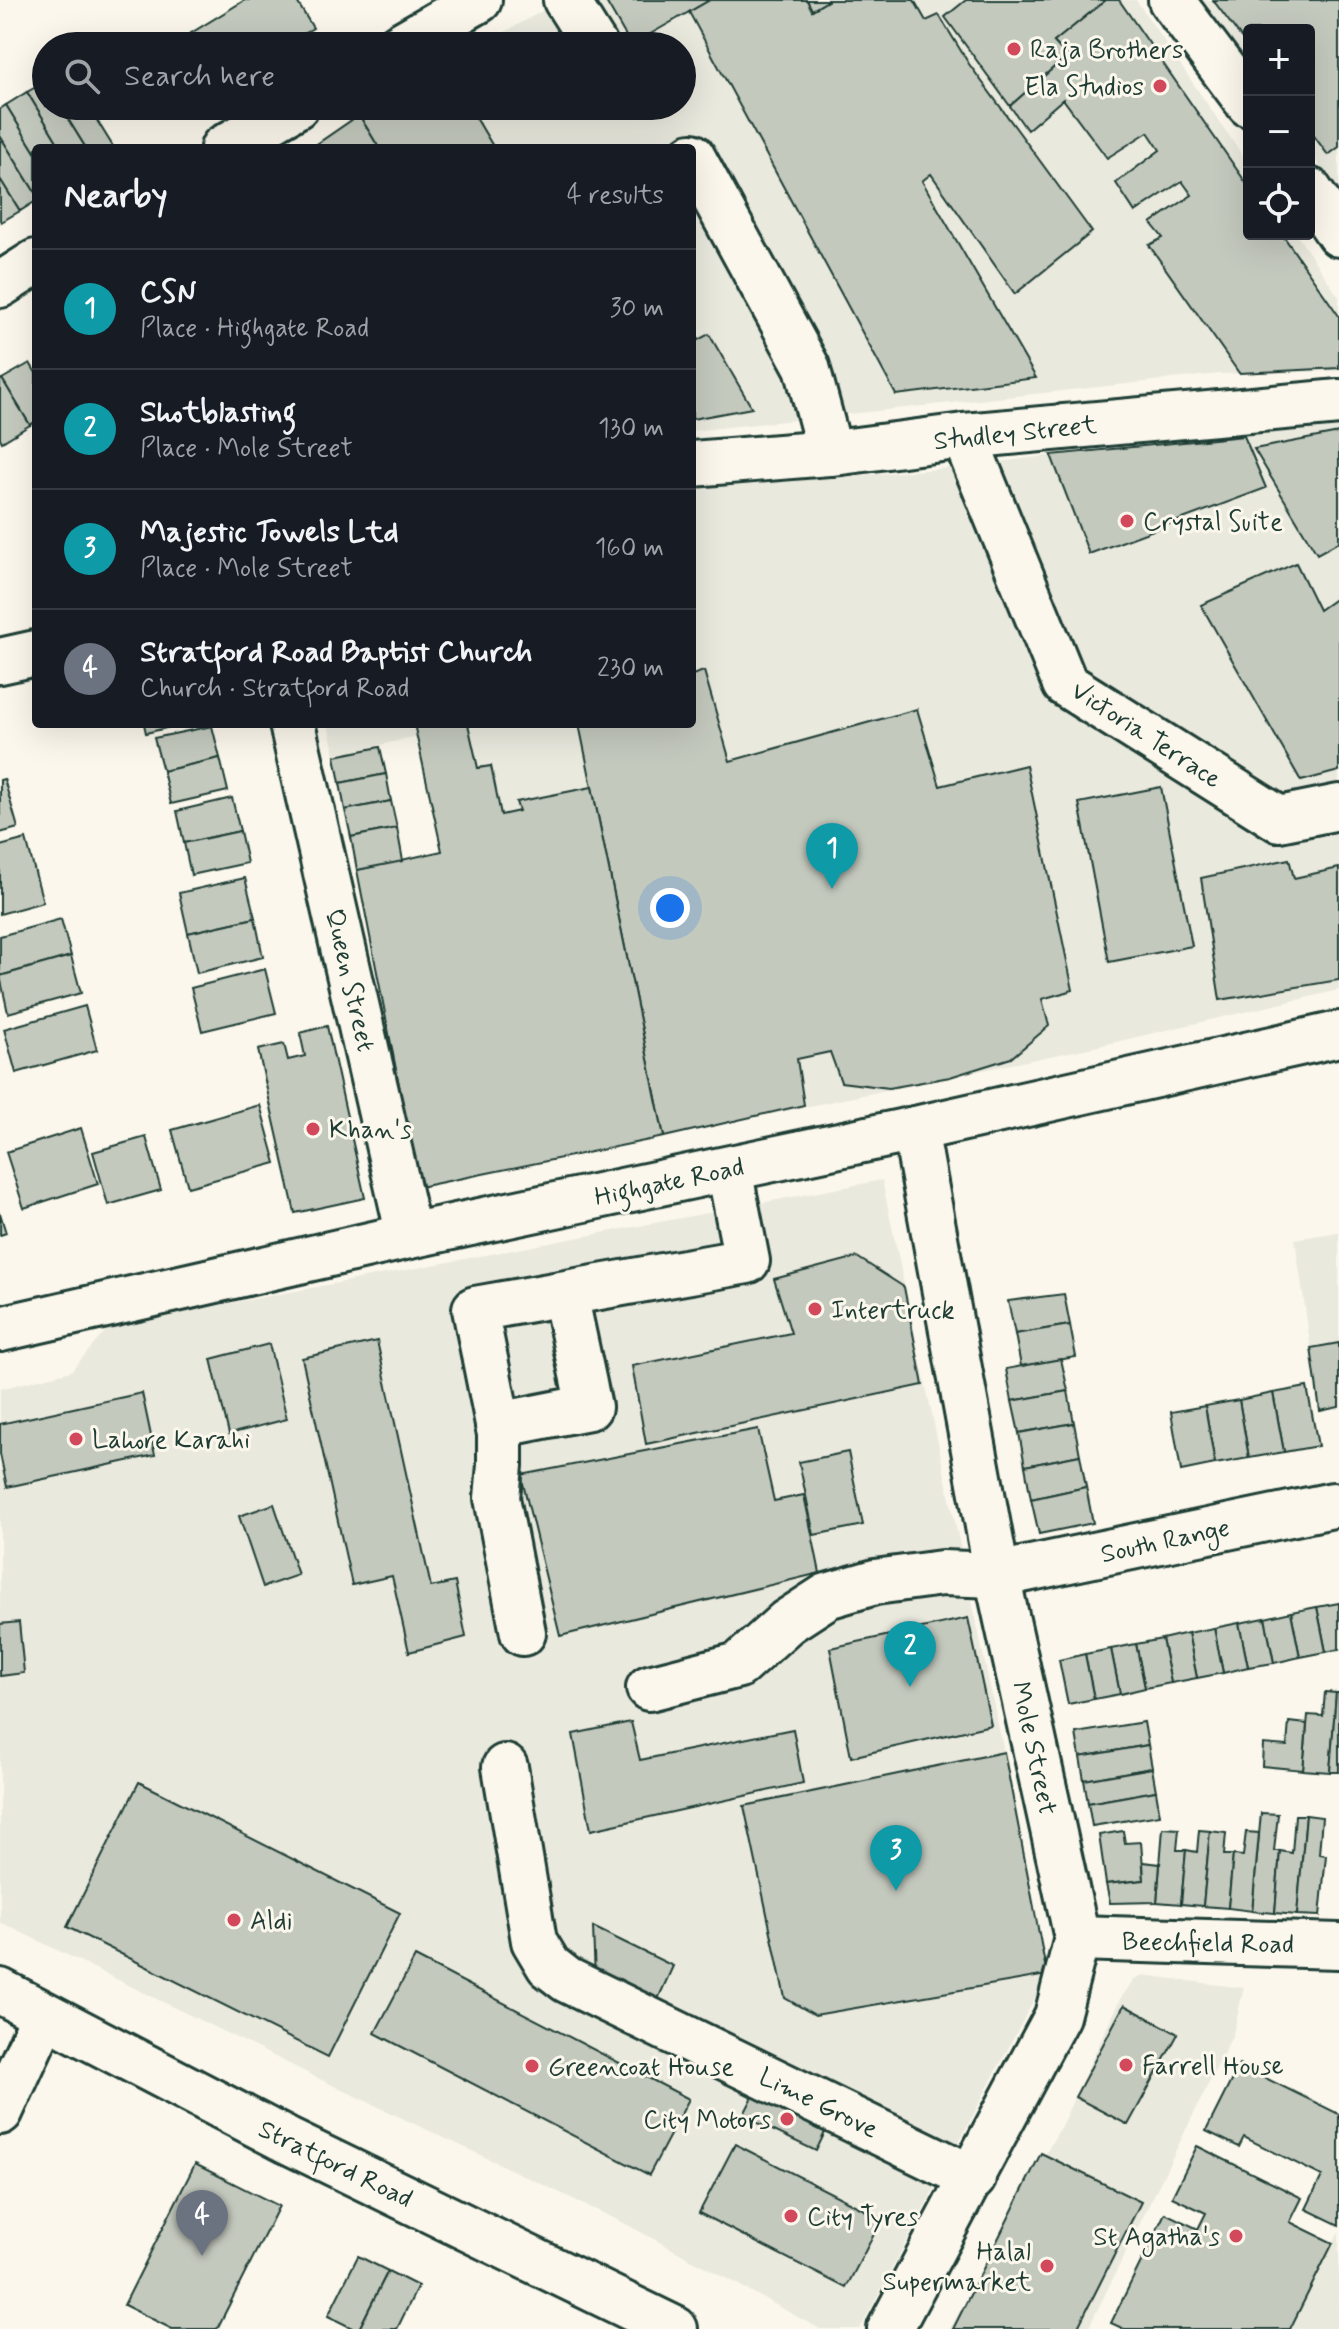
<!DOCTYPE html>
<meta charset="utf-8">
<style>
body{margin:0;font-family:Mynerve,sans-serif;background:#242831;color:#f1f3f6}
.controls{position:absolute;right:24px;top:24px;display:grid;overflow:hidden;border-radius:8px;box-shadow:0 8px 32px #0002}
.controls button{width:72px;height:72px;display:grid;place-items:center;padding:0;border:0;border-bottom:2px solid #363941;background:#171b24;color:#f1f3f6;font:40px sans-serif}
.you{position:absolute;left:670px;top:908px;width:28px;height:28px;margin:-20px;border:6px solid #fff;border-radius:50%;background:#1a73e8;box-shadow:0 0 0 12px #1a73e833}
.badge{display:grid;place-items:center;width:52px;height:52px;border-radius:50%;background:#2563eb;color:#fff;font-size:26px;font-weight:700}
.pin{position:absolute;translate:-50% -66px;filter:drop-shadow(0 2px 4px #0008)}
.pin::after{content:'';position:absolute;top:42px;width:28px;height:24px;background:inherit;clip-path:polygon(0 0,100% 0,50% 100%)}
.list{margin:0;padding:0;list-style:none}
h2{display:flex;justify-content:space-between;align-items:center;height:104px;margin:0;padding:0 32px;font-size:34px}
h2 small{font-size:26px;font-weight:400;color:#9ea1a6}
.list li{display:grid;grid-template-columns:52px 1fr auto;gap:24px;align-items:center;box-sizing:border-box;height:120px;padding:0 32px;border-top:2px solid #363941}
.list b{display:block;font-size:30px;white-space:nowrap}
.list p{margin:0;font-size:26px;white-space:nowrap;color:#9ea1a6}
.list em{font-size:26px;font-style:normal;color:#9ea1a6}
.icon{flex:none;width:44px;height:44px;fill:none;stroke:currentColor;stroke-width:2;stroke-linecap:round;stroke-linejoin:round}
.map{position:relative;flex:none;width:1339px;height:2329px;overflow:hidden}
.search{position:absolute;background:#171b24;box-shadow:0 8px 32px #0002;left:32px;top:32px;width:664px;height:88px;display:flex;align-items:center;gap:20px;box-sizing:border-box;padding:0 28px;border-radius:44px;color:#9ea1a6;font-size:30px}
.panel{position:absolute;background:#171b24;box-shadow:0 8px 32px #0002;left:32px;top:144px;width:664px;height:584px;border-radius:8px}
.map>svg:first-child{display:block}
.built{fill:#eae9de}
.building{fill:#c4c9be;stroke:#1f3d34;stroke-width:2}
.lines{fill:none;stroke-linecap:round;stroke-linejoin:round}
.minor-casing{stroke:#1f3d34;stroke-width:50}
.highway-casing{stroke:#1f3d34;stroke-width:50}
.minor{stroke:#fbf7ec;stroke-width:44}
.highway{stroke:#fbf7ec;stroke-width:44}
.poi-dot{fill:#d1495b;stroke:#fbf7ec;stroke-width:3}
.labels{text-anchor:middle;stroke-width:6;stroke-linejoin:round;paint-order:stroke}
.poi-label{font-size:26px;fill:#1f3d34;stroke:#fbf7ec;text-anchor:start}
.street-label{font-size:26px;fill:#1f3d34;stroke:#fbf7ec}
</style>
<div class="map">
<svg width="1339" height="2329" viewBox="0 0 1339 2329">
<rect width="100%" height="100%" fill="#fbf7ec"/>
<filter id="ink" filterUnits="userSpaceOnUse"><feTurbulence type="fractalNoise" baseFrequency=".0125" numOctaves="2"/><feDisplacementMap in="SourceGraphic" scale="16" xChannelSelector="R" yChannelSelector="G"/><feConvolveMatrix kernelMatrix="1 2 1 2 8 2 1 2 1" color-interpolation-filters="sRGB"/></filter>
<g filter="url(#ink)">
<g class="built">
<path d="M562 0H1136L1249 165V234H1296L1339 297V371L1219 374 692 431V148H311L375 106H682V46H480Z"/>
<path d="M1200 0H1339V192L1309 151V30H1249V68Z"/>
<path d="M1339 420V990L1094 1047 419 1187 357 870 442 851 417 736 335 756 328 724H692V489L949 468Z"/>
<path d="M882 1180 1004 1752 1047 1975 860 2329H820L624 2223 330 2084 0 1922V1389L71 1371 110 1326Z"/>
<path d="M1339 1232V1407L1320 1411 1295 1239Z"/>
<path d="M1142 1975 1244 1988 1233 2034 1088 2329H950L1062 2124 1120 1999 1134 1980Z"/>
<path d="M1339 2231V2329H1290Z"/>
</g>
<g class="building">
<path d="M245 0H296L313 28 284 46H170Z"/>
<path d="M605 0H710L631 45Z"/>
<path d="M710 0H807L812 10 829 0H914L926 21 939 15 969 64 1092 232 1015 294 931 174 922 181 1036 378 896 395 689 12Z"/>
<path d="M807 0H829L812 10Z"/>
<path d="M966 0H1106L1054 42 1067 56 1010 106 945 17Z"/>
<path d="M1106 0H1119L1249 187V234H1282L1339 316V368L1239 373 1149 245 1163 238 1151 223 1192 195 1182 181 1135 212 1116 183 1160 150 1148 132 1107 158 1063 99 1027 130 1010 106 1067 56 1054 42Z"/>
<path d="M1213 0H1339V147L1328 155 1309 129V30H1249V48Z"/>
<path d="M45 82 46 106H60L86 148H61L27 92Z"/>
<path d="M27 92 61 148H36V154L6 105Z"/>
<path d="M6 105 36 154V194L0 136V109Z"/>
<path d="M60 106H88L114 148H86Z"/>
<path d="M375 106H469L494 148H379L359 115Z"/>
<path d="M359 115 379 148H311Z"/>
<path d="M0 136 36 194V201L20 211 0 179Z"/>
<path d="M0 179 20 211 1 222 0 220Z"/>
<path d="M709 334 752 408 692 419V343Z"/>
<path d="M30 363 36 373V421L30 425 2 379Z"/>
<path d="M2 379 30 425 2 442 0 438V380Z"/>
<path d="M1339 433V542L1317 554 1254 449Z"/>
<path d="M1244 436 1266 488 1089 554 1051 455Z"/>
<path d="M1296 563 1319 610 1339 596V771L1301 781 1201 605Z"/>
<path d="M704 671 730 761 917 709 940 786 1026 765 1073 990 1042 999 1049 1026 1011 1058 950 1077 889 1088 841 1082 830 1052 797 1059 804 1105 664 1137 579 724H692V675Z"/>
<path d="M144 724H182L146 733Z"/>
<path d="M414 724H468L478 768 491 766 501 815 519 811 516 802 592 787 664 1137 419 1187 357 870 442 851Z"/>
<path d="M212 726 220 758 163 771 154 738Z"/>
<path d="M380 747 386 774 340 783 335 756Z"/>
<path d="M220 758 228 791 171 804 163 771Z"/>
<path d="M386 774 391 801 345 810 340 783Z"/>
<path d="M4 779 18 828 0 833V780Z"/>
<path d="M1161 787 1192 946 1109 962 1079 803Z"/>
<path d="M232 798 240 831 184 843 177 811Z"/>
<path d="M391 801 397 828 351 837 345 810Z"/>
<path d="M397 828 403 861 357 870 351 837Z"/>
<path d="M240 831 247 863 191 875 184 843Z"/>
<path d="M26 839 43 902 0 914V846Z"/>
<path d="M1289 859 1294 878 1339 868V980L1220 1000 1201 878Z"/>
<path d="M245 878 255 918 188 933 179 893Z"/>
<path d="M255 918 263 957 197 973 188 933Z"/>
<path d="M61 919 71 956 0 976V936Z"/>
<path d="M71 956 81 993 8 1013 0 976Z"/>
<path d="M265 969 276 1013 202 1031 191 988Z"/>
<path d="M85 1006 97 1050 16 1073 4 1029Z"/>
<path d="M327 1026 365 1198 295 1213 258 1050 284 1044 288 1060 305 1056 300 1033Z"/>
<path d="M260 1105 276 1163 188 1187 172 1130Z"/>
<path d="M81 1128 98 1184 24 1208 6 1152Z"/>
<path d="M146 1137 161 1190 108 1205 93 1152Z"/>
<path d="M0 1213 6 1233 0 1235Z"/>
<path d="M857 1257 904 1287 923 1385 646 1444 632 1366 791 1333 774 1279Z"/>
<path d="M1064 1294 1070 1325 1015 1334 1008 1301Z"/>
<path d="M1070 1325 1076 1357 1021 1366 1015 1334Z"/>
<path d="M377 1341 431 1587 455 1582 466 1637 409 1652 392 1576 352 1585 302 1358Z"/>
<path d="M1339 1343V1407L1320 1411 1311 1348Z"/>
<path d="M269 1344 287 1419 229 1434 211 1359Z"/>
<path d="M1061 1359 1068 1391 1012 1401 1006 1369Z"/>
<path d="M1307 1387 1318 1446 1284 1452 1273 1393Z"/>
<path d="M1068 1391 1074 1423 1019 1433 1012 1401Z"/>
<path d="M142 1393 155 1455 7 1487 0 1454V1424Z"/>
<path d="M1273 1393 1284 1452 1249 1458 1239 1400Z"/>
<path d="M1239 1400 1249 1458 1215 1464 1205 1406Z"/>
<path d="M1205 1406 1215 1464 1181 1471 1171 1412Z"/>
<path d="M1074 1423 1080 1455 1025 1466 1019 1433Z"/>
<path d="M758 1429 774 1501 804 1495 820 1573 560 1636 521 1475Z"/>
<path d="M848 1452 863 1525 814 1535 799 1462Z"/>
<path d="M1080 1455 1086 1487 1031 1499 1025 1466Z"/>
<path d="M1086 1487 1093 1523 1039 1534 1031 1499Z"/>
<path d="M274 1504 298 1575 263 1587 239 1516Z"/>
<path d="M1339 1603V1649L1326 1652 1317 1607Z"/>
<path d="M1317 1607 1326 1652 1300 1657 1291 1612Z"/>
<path d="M1291 1612 1300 1657 1274 1663 1265 1618Z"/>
<path d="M968 1618 991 1725 851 1757 830 1648Z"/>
<path d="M1265 1618 1274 1663 1248 1667 1239 1623Z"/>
<path d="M19 1622 24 1673 0 1676V1624Z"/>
<path d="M1239 1623 1248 1667 1223 1673 1214 1628Z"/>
<path d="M1214 1628 1223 1673 1197 1678 1188 1633Z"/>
<path d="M1188 1633 1197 1678 1171 1683 1162 1639Z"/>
<path d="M1162 1639 1171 1683 1145 1688 1136 1644Z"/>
<path d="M1136 1644 1145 1688 1120 1694 1111 1649Z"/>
<path d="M1111 1649 1120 1694 1094 1699 1085 1654Z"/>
<path d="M1085 1654 1094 1699 1068 1704 1059 1660Z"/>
<path d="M1325 1692 1336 1693 1330 1772 1303 1770 1308 1715 1323 1716Z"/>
<path d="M1336 1693H1339V1772H1330Z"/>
<path d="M631 1722 640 1760 793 1729 803 1783 591 1830 573 1734Z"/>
<path d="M1144 1722 1148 1745 1080 1757 1076 1733Z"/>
<path d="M1289 1722 1307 1724 1303 1770 1262 1766 1263 1744 1287 1746Z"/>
<path d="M1148 1745 1152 1768 1084 1780 1080 1757Z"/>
<path d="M1004 1752 1047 1975 815 2015 785 1998 744 1806Z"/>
<path d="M1152 1768 1156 1791 1088 1803 1084 1780Z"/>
<path d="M139 1782 400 1913 328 2057 67 1927Z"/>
<path d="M1156 1791 1160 1815 1092 1826 1088 1803Z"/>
<path d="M1261 1813 1278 1814 1274 1851H1280L1275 1913 1252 1911Z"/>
<path d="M1295 1815H1306L1297 1915 1275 1913 1280 1851 1292 1853Z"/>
<path d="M1306 1815 1322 1817 1319 1854 1326 1855 1320 1916 1297 1915Z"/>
<path d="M1163 1828 1179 1829 1177 1850H1186L1181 1904 1157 1902Z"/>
<path d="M1199 1830 1210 1831 1203 1906 1181 1904 1186 1850 1197 1852Z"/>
<path d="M1123 1831 1125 1843 1141 1842 1144 1880 1106 1884 1099 1835Z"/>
<path d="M1210 1831 1226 1833 1224 1855H1233L1228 1908 1203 1906Z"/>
<path d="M1246 1832 1259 1833 1252 1911 1228 1908 1233 1855 1243 1856Z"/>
<path d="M1143 1862 1160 1864 1157 1902 1110 1903 1106 1884 1144 1880Z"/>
<path d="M593 1927 673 1966 654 2008 595 1979Z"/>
<path d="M415 1957 689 2099 649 2175 375 2033Z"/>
<path d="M1124 2005 1178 2034 1128 2125 1075 2097Z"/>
<path d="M1239 2065 1339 2114V2225L1306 2209 1322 2176 1244 2137 1239 2147 1206 2131Z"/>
<path d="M758 2087 830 2122 816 2151 743 2116Z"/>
<path d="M735 2144 882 2219 846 2288 699 2213Z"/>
<path d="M1197 2146 1302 2198 1290 2222 1333 2243 1290 2329H1124L1111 2323 1165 2213 1198 2229 1206 2213 1172 2197Z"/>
<path d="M1041 2153 1141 2202 1077 2329H953Z"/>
<path d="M195 2164 279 2206 217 2329H172L124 2305Z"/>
<path d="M358 2256 388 2271 359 2329H354L328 2316Z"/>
<path d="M388 2271 418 2286 397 2329H359Z"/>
</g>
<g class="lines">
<g class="minor-casing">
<g id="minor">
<path d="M566 0 595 46"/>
<path d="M1171 0 1249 104"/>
<path d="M399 46 479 0"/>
<path d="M223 148 296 106"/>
<path d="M692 156 807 367 830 453"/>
<path d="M1309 190 1339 234"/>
<path d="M0 285 36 262"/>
<path d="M964 436 1065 684 1279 819 1339 807"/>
<path d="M692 464 841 452 964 436 1339 402"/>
<path d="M0 661 36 653"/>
<path d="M292 724 409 1236"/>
<path d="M498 1425 589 1407 565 1294"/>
<path d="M523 1633 497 1498 500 1465V1434L475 1309 747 1261 729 1169"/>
<path d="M649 1688 739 1665 787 1622 827 1596 875 1582 942 1573 997 1575 1333 1505"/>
<path d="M505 1767 534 1941 549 1966 567 1980 973 2178"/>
<path d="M1077 1938 1339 1946"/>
<path d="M0 2112 44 2016"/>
<path d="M890 2329 1057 2016 1077 1938 997 1575 915 1129"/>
</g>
</g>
<g class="highway-casing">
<g id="highway">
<path d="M0 1329 409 1236 915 1129 1339 1034"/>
<path d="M0 1991 288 2141 675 2329"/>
</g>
</g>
<use href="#minor" class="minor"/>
<use href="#highway" class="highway"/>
</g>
</g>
<g class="poi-dot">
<circle cx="1014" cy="49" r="8"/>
<circle cx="1160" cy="86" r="8"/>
<circle cx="1127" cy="521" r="8"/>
<circle cx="313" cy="1129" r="8"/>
<circle cx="815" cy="1309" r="8"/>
<circle cx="76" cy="1439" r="8"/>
<circle cx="234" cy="1920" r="8"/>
<circle cx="1126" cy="2065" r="8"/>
<circle cx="532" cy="2066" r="8"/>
<circle cx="787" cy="2119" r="8"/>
<circle cx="791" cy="2216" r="8"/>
<circle cx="1236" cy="2236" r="8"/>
<circle cx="1047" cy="2266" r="8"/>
</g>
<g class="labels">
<g class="poi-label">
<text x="1030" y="58">Raja Brothers</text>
<text x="1144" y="95" text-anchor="end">Ela Studios</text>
<text x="1143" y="530">Crystal Suite</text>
<text x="329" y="1138">Khan's</text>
<text x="831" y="1318">Intertruck</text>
<text x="92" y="1448">Lahore Karahi</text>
<text x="250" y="1929">Aldi</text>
<text x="1142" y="2074">Farrell House</text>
<text x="548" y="2075">Greencoat House</text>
<text x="771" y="2128" text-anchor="end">City Motors</text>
<text x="807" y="2225">City Tyres</text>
<text x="1220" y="2245" text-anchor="end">St Agatha's</text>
<text x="1031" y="2260" text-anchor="end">Halal<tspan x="1031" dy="30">Supermarket</tspan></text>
</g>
<g class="street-label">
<text transform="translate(1015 432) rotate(-6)" y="9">Studley Street</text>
<text transform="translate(1147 734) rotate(33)" y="9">Victoria Terrace</text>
<text transform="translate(351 980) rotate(77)" y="9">Queen Street</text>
<text transform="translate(669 1181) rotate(-12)" y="9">Highgate Road</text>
<text transform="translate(1165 1540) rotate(-12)" y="9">South Range</text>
<text transform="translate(1035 1748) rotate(78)" y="9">Mole Street</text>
<text transform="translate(1208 1942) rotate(1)" y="9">Beechfield Road</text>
<text transform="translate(819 2102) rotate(26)" y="9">Lime Grove</text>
<text transform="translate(336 2163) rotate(26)" y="9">Stratford Road</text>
</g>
</g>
</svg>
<div class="controls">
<button>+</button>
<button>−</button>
<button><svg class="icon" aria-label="locate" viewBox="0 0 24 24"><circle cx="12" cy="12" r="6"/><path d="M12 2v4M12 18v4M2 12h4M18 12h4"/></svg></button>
</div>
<div class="you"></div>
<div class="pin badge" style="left:832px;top:889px;background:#0f9aa8">1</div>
<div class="pin badge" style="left:910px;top:1687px;background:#0f9aa8">2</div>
<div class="pin badge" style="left:896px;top:1891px;background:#0f9aa8">3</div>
<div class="pin badge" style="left:202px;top:2256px;background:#6b7280">4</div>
<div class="search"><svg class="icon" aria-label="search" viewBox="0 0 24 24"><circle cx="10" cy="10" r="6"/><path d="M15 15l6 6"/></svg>Search here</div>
<section class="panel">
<h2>Nearby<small>4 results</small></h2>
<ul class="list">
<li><span class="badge" style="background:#0f9aa8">1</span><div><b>CSN</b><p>Place · Highgate Road</p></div><em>30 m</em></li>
<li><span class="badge" style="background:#0f9aa8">2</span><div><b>Shotblasting</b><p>Place · Mole Street</p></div><em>130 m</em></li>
<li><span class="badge" style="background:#0f9aa8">3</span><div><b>Majestic Towels Ltd</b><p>Place · Mole Street</p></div><em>160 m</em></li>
<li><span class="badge" style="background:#6b7280">4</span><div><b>Stratford Road Baptist Church</b><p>Church · Stratford Road</p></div><em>230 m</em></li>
</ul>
</section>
</div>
